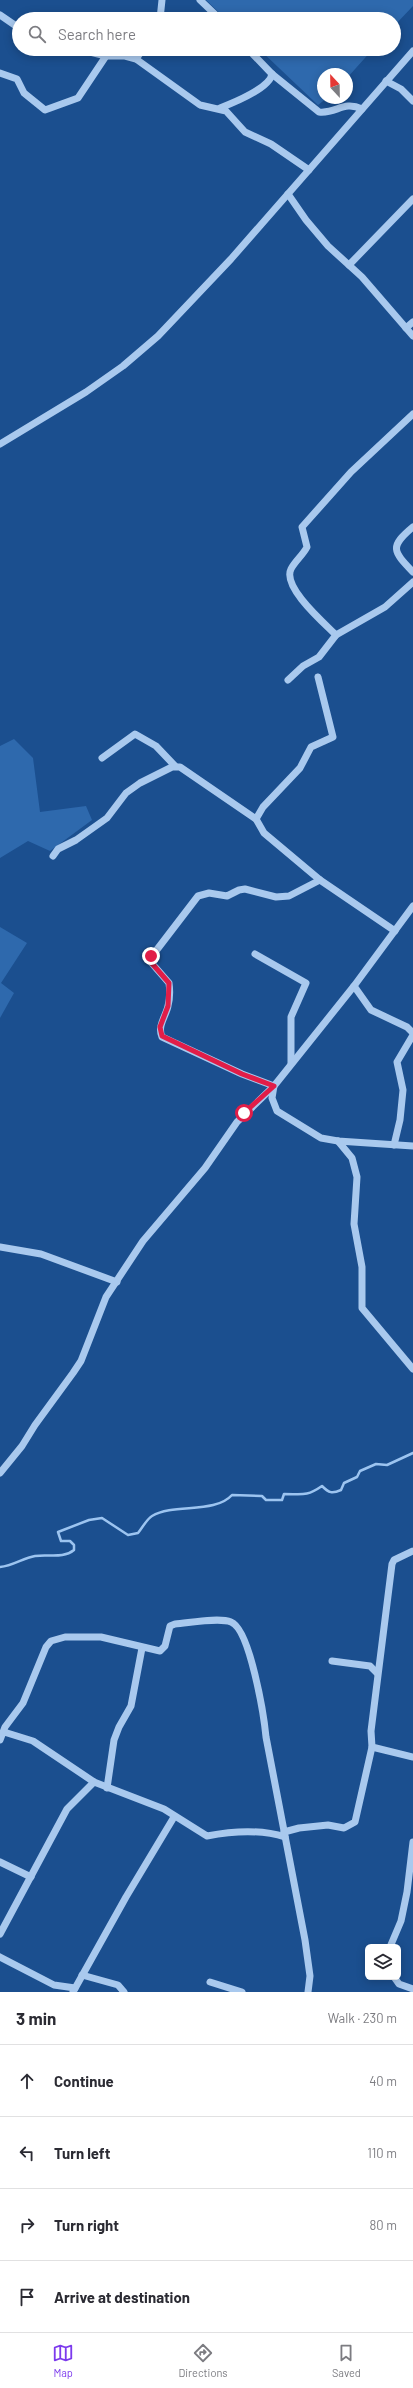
<!DOCTYPE html>
<meta charset="utf-8">
<style>
body{margin:0;font-family:Barlow,sans-serif;background:#f7f7f7;color:#2b2b33}
.controls{position:absolute;right:12px;bottom:12px;display:grid;overflow:hidden;border-radius:6px;box-shadow:0 2px 10px #0003}
.controls button{width:36px;height:36px;display:grid;place-items:center;padding:0;border:0;border-bottom:1px solid #e1e1e2;background:#fff;color:#2b2b33;font:20px sans-serif}
.compass{position:absolute;left:317px;top:68px;width:36px;height:36px;border-radius:50%;background:#fff;box-shadow:0 2px 10px #0003;rotate:338deg}
.stop{position:absolute;width:12px;height:12px;margin:-9px;border:3px solid #e11d48;border-radius:50%;background:#fff}
.stop.end{background:#e11d48;border-color:#fff;box-shadow:0 1px 4px #0008}
.list{margin:0;padding:0;list-style:none}
h2{display:flex;justify-content:space-between;align-items:center;height:52px;margin:0;padding:0 16px;font-size:17px}
h2 small{font-size:13px;font-weight:400;color:#7c7c81}
.list li{display:grid;grid-template-columns:26px 1fr auto;gap:12px;align-items:center;box-sizing:border-box;height:72px;padding:0 16px;border-top:1px solid #e1e1e2}
.list b{display:block;font-size:15px;white-space:nowrap}
.list em{font-size:13px;font-style:normal;color:#7c7c81}
.icon{flex:none;width:22px;height:22px;fill:none;stroke:currentColor;stroke-width:2;stroke-linecap:round;stroke-linejoin:round}
.map{position:relative;flex:none;width:413px;height:1992px;overflow:hidden}
.search{position:absolute;background:#fff;box-shadow:0 2px 10px #0003;left:12px;right:12px;top:12px;height:44px;display:flex;align-items:center;gap:10px;box-sizing:border-box;padding:0 14px;border-radius:22px;color:#7c7c81;font-size:15px}
.sheet{height:340px;background:#fff}
nav{display:flex;justify-content:space-around;align-items:center;box-sizing:border-box;height:56px;border-top:1px solid #e1e1e2;background:#fff;font-size:11px;color:#7c7c81}
nav a{display:grid;justify-items:center;gap:2px}
nav .on{color:#7c3aed}
.map>svg:first-child{display:block}
.green{fill:#2e69ad}
.lines{fill:none;stroke-linecap:round;stroke-linejoin:round}
.stream{stroke:#9cc4f0;stroke-width:2.5}
.minor{stroke:#a9c9ee;stroke-width:7}
.route{stroke:#e11d48;stroke-width:5}
</style>
<div class="map">
<svg width="413" height="1992" viewBox="0 0 413 1992">
<rect width="100%" height="100%" fill="#1b4f8f"/>
<g class="green">
<path d="M206 0H413V6L394 26V19H226Z"/>
<path d="M259 49H373L347 78V74H323V98H327L318 105Z"/>
<path d="M14 739 33 758 40 812 86 806 92 820 50 851 28 841 0 858V746Z"/>
<path d="M0 927 27 943 1 983 14 993 0 1018Z"/>
</g>
<g class="lines">
<path class="stream" d="M0 1567C13 1566 23 1558 35 1556 49 1554 63 1559 74 1550V1545L70 1541H61L58 1532 89 1520 102 1518 128 1535 138 1533C142 1528 147 1519 152 1516 174 1503 215 1514 232 1495L262 1496 266 1500H282L284 1494C302 1494 306 1497 322 1486 329 1493 332 1494 341 1490L344 1483 357 1477 360 1471 376 1464 387 1465 413 1453"/>
<g class="minor">
<path d="M200 0 220 19"/>
<path d="M0 15 19 28"/>
<path d="M160 19 162 0"/>
<path d="M78 49 106 56H125L136 59 200 105 226 111 245 132 271 144 309 170"/>
<path d="M248 49 272 74 319 112C337 114 343 100 362 109"/>
<path d="M136 59 143 49"/>
<path d="M0 73 17 79 24 93 45 110 78 98 106 56"/>
<path d="M386 81 401 89 413 101"/>
<path d="M220 108C233 103 270 88 272 74"/>
<path d="M288 194 306 220 328 246 362 277 413 336"/>
<path d="M349 265 413 199"/>
<path d="M406 328 413 322"/>
<path d="M0 444 86 392 123 366 158 336 231 259 413 51"/>
<path d="M413 527C389 547 393 551 413 572"/>
<path d="M336 635C324 623 282 587 291 569 295 561 303 555 307 547L302 527 351 472 413 414"/>
<path d="M288 680 303 666 319 657 336 635 385 607 413 582"/>
<path d="M102 758 135 734 156 746 175 766"/>
<path d="M256 819 263 807 300 768 311 747 333 737 318 677"/>
<path d="M53 856 58 849 76 840 107 818 126 793 140 783 172 767H180L256 819 264 833 320 880 395 931"/>
<path d="M320 880 289 896 276 897 245 889 239 890 227 896 209 893 198 896 149 960 169 983C170 990 170 998 168 1006 166 1016 157 1026 162 1037L242 1074 274 1086 272 1098 277 1111 321 1138 338 1141 413 1146"/>
<path d="M255 954 306 983 291 1017V1063"/>
<path d="M354 986 371 1010 407 1027 413 1033"/>
<path d="M338 1141 352 1158 357 1177 354 1224 362 1267V1308L413 1369"/>
<path d="M394 1145 400 1120 403 1090 397 1062 413 1035"/>
<path d="M0 1247 41 1254 117 1282"/>
<path d="M0 1473 22 1446 35 1425 73 1373 81 1361 106 1297 143 1241 205 1168 237 1122 274 1086 354 986 413 906"/>
<path d="M413 1551 394 1560 392 1564 371 1731 372 1747 413 1757"/>
<path d="M332 1661 370 1666 377 1673"/>
<path d="M4 1732 33 1741 94 1782 164 1809 207 1836C233 1831 260 1829 285 1837"/>
<path d="M0 1740 5 1727 23 1703 46 1647 51 1641 65 1637H101L160 1651 165 1646 170 1626 175 1624C189 1623 219 1617 231 1622 250 1629 264 1716 266 1737L305 1940 310 1976 308 1992"/>
<path d="M107 1788 114 1740 119 1727 131 1706 142 1648"/>
<path d="M284 1832 299 1828 328 1825 344 1828 355 1822 372 1747"/>
<path d="M0 1862 31 1877"/>
<path d="M0 1934 67 1809 94 1782"/>
<path d="M390 1947 401 1921 407 1892 413 1842"/>
<path d="M0 1957 54 1985 75 1988"/>
<path d="M82 1975 118 1985 124 1992"/>
<path d="M394 1977 399 1984 413 1989"/>
<path d="M210 1982 242 1992"/>
<path d="M73 1992 126 1897 174 1817"/>
</g>
</g>
<g class="lines">
<path class="route" d="M151 956 149 960 169 983 168 1006 160 1027 162 1036 242 1074 274 1086 244 1113"/>
</g>
</svg>
<div class="controls">
<button><svg class="icon" aria-label="layers" viewBox="0 0 24 24"><path d="M12 4l9 5-9 5-9-5zM3 14l9 5 9-5"/></svg></button>
</div>
<svg class="compass" viewBox="-18 -18 36 36"><path d="M0-13l5 13h-10z" fill="#e53935"/><path d="M0 13l5-13h-10z" fill="#7c7c81"/></svg>
<div class="stop" style="left:244px;top:1113px"></div>
<div class="stop end" style="left:151px;top:956px"></div>
<div class="search"><svg class="icon" aria-label="search" viewBox="0 0 24 24"><circle cx="10" cy="10" r="6"/><path d="M15 15l6 6"/></svg>Search here</div>
</div>
<section class="sheet">
<h2>3 min<small>Walk · 230 m</small></h2>
<ul class="list">
<li><svg class="icon" aria-label="ahead" viewBox="0 0 24 24"><path d="M12 20V5M6 11l6-6 6 6"/></svg><div><b>Continue</b></div><em>40 m</em></li>
<li><svg class="icon" aria-label="left" viewBox="0 0 24 24"><path d="M17 20v-9H6M10 6l-5 5 5 5"/></svg><div><b>Turn left</b></div><em>110 m</em></li>
<li><svg class="icon" aria-label="right" viewBox="0 0 24 24"><path d="M7 20v-9h11M14 6l5 5-5 5"/></svg><div><b>Turn right</b></div><em>80 m</em></li>
<li><svg class="icon" aria-label="arrive" viewBox="0 0 24 24"><path d="M6 21V4h12l-3 4 3 4H6"/></svg><div><b>Arrive at destination</b></div></li>
</ul>
</section>
<nav>
<a class="on"><svg class="icon" aria-label="map" viewBox="0 0 24 24"><path d="M3 6l6-2 6 2 6-2v14l-6 2-6-2-6 2zM9 4v14M15 6v14"/></svg>Map</a>
<a><svg class="icon" aria-label="directions" viewBox="0 0 24 24"><path d="M12 3l9 9-9 9-9-9zM9 14v-3h6M13 9l2 2-2 2"/></svg>Directions</a>
<a><svg class="icon" aria-label="saved" viewBox="0 0 24 24"><path d="M7 4h10v16l-5-4-5 4z"/></svg>Saved</a>
</nav>
